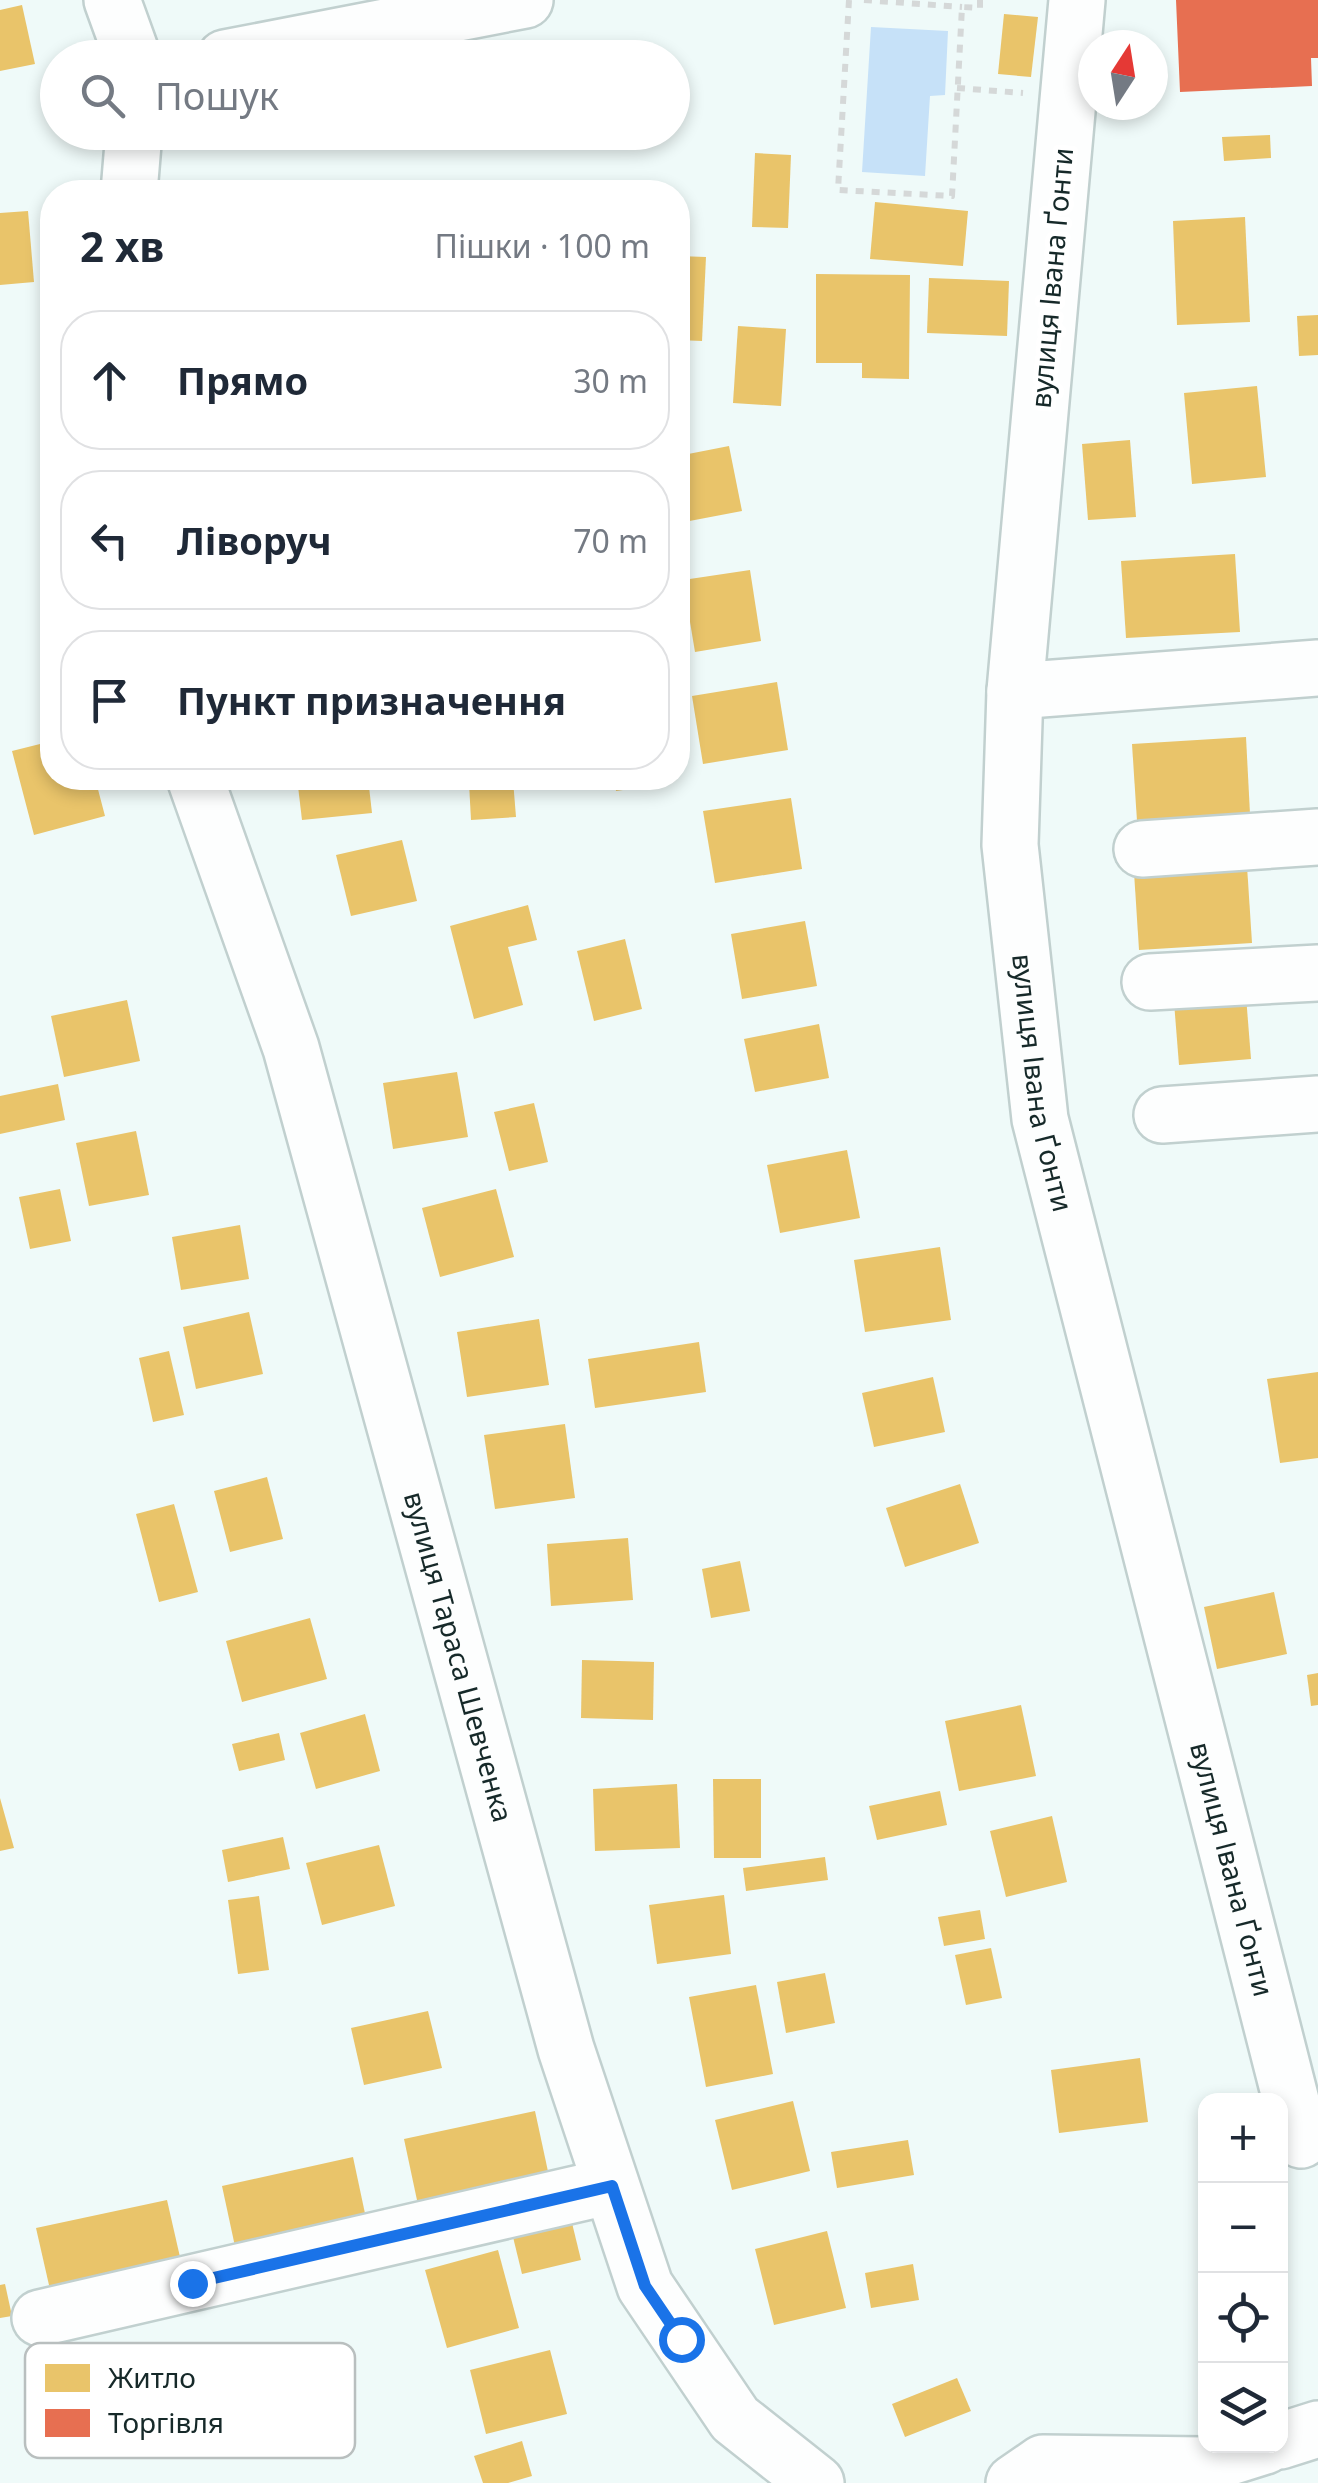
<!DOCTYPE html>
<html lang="uk">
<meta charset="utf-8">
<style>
body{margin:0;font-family:"Noto Sans",sans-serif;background:#f6f6f7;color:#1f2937}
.controls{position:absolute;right:30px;bottom:30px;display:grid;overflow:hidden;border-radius:20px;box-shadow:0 5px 15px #0003}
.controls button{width:90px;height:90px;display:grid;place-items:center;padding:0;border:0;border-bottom:2px solid #e0e1e3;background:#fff;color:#1f2937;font:50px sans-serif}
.compass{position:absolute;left:1078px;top:30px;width:90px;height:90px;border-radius:50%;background:#fff;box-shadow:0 5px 15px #0003;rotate:12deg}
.stop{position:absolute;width:30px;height:30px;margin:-22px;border:8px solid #1a73e8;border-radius:50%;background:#fff}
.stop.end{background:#1a73e8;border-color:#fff;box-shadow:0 2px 10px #0008}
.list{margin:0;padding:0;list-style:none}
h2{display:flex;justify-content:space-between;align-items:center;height:130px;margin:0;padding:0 40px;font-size:42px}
h2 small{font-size:32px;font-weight:400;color:#747a83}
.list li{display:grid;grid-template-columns:65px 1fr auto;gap:30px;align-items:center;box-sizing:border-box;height:140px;margin:0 20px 20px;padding:0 20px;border:2px solid #e0e1e3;border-radius:40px}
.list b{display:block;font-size:38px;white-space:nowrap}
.list em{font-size:32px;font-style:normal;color:#747a83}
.icon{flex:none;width:55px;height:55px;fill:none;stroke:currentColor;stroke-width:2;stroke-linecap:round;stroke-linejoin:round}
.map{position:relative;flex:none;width:1318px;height:2483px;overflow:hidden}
.search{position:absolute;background:#fff;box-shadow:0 5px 15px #0003;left:40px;top:40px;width:650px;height:110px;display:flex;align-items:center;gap:25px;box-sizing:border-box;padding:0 35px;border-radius:55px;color:#747a83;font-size:38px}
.panel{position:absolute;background:#fff;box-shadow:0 5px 15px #0003;left:40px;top:180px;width:650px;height:610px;border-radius:40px}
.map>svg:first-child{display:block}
.water{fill:#c6e1f8}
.homes{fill:#e9c46a}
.shops{fill:#e76f51}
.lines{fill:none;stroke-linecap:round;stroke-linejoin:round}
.minor-casing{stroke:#c1d0cf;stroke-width:60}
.path{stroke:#d5d8d8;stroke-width:6;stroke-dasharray:8 8;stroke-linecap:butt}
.minor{stroke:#fdfefe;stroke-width:55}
.route{stroke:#1a73e8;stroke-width:12}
.labels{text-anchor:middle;stroke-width:10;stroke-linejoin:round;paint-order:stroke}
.street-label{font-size:28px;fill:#162929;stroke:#fff}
.key{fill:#fff;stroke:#b9bfbf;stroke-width:2.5}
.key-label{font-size:28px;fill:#162929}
</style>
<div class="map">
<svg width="1318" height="2483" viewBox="0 0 1318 2483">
<rect width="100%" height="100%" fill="#effaf9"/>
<path class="water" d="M871 27 948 31 945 95 930 96 925 176 862 172Z"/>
<g class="homes">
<path d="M22 5 35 64 0 71V10Z"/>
<path d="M1004 14 1038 17 1031 77 998 74Z"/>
<path d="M1270 135 1271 158 1224 161 1222 137Z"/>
<path d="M755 153 791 155 788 228 752 227Z"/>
<path d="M875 202 968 211 963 266 870 259Z"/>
<path d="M28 211 34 282 0 285V213Z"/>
<path d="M1245 217 1250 322 1177 325 1173 221Z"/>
<path d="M678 256 706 257 702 341 678 340Z"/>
<path d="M816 274 910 275 909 379 862 378V363H816Z"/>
<path d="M929 278 1009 281 1007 336 927 333Z"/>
<path d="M1318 315V355L1299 356 1297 316Z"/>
<path d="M738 326 786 329 781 406 733 403Z"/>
<path d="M1257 386 1266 477 1192 484 1184 393Z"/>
<path d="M1130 440 1136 517 1088 520 1082 444Z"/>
<path d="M729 446 742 511 679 523 678 456Z"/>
<path d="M1235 554 1240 632 1126 638 1121 561Z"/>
<path d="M750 570 761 641 695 652 683 580Z"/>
<path d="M777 682 788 750 703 764 692 696Z"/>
<path d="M1246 737 1250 814 1137 821 1132 744Z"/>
<path d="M52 741V778H95L105 816 34 835 12 751Z"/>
<path d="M297 778H368L372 813 302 820Z"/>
<path d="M614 778H650L651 786 616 791Z"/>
<path d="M513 780 516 817 471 820 469 783Z"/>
<path d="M791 798 802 869 715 883 703 811Z"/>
<path d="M402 840 417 901 351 916 336 855Z"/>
<path d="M1247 866 1252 943 1139 950 1134 872Z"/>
<path d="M528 905 537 940 508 947 523 1005 474 1019 450 926Z"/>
<path d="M805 921 817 986 742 999 731 934Z"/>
<path d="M625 939 642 1009 594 1021 577 951Z"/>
<path d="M1246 996 1251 1059 1179 1065 1174 1002Z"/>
<path d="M127 1000 140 1061 64 1077 51 1016Z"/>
<path d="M819 1024 829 1078 755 1092 744 1039Z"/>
<path d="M457 1072 468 1137 393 1149 383 1083Z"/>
<path d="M58 1084 65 1120 0 1134V1096Z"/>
<path d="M534 1103 548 1162 509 1171 494 1112Z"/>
<path d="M136 1131 149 1195 89 1206 76 1143Z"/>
<path d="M847 1150 860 1218 780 1233 767 1165Z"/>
<path d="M60 1189 71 1241 30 1249 19 1197Z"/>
<path d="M496 1189 514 1257 440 1277 422 1208Z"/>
<path d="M240 1225 249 1279 181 1290 172 1237Z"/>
<path d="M940 1247 951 1320 865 1332 854 1260Z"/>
<path d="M249 1312 263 1374 196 1389 183 1327Z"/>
<path d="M539 1319 549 1385 467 1397 457 1332Z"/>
<path d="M699 1342 706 1392 595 1408 588 1359Z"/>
<path d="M169 1351 184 1415 153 1422 139 1358Z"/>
<path d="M1318 1372V1458L1280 1463 1267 1379Z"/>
<path d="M933 1377 945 1432 874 1447 862 1393Z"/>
<path d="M565 1424 575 1498 495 1509 484 1435Z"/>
<path d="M267 1477 283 1539 230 1552 214 1491Z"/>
<path d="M960 1484 979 1543 905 1567 886 1508Z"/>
<path d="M174 1504 198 1592 159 1602 136 1514Z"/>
<path d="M628 1538 633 1600 551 1606 547 1544Z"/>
<path d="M740 1561 750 1611 711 1618 702 1569Z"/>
<path d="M1274 1592 1287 1654 1217 1669 1204 1607Z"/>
<path d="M310 1618 327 1679 242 1702 226 1641Z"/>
<path d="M582 1660 654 1662 653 1720 581 1718Z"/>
<path d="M1318 1673V1705L1311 1706 1307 1675Z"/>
<path d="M1021 1705 1036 1776 959 1791 945 1721Z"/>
<path d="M365 1714 380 1771 316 1789 300 1733Z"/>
<path d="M279 1733 285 1760 239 1771 232 1744Z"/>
<path d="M713 1779H761V1858H714Z"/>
<path d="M677 1784 680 1848 595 1851 593 1789Z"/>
<path d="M940 1791 947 1825 877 1840 869 1806Z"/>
<path d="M0 1798 14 1848 0 1851Z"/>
<path d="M1052 1816 1067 1882 1006 1897 990 1831Z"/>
<path d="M283 1837 290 1869 228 1882 222 1850Z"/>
<path d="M379 1845 395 1906 322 1925 306 1863Z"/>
<path d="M825 1857 828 1880 746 1891 743 1868Z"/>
<path d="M724 1895 731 1954 657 1964 649 1905Z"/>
<path d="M259 1896 269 1970 238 1974 228 1900Z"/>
<path d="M980 1910 985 1939 944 1946 938 1917Z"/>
<path d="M991 1948 1002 1998 966 2005 955 1955Z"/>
<path d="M825 1973 835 2023 786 2033 777 1982Z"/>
<path d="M756 1985 773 2074 706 2087 689 1997Z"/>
<path d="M428 2011 442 2068 364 2085 351 2028Z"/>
<path d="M1140 2058 1148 2122 1059 2133 1051 2070Z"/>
<path d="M793 2101 810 2171 732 2190 715 2120Z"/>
<path d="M535 2111 552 2190 421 2219 404 2139Z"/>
<path d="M908 2140 914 2175 837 2188 831 2152Z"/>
<path d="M353 2157 370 2237 239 2265 222 2186Z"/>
<path d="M167 2200 185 2279 54 2307 36 2228Z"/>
<path d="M572 2223 581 2260 522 2274 513 2237Z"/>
<path d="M827 2231 846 2308 774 2325 755 2249Z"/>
<path d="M498 2250 519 2328 447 2348 425 2270Z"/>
<path d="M913 2264 919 2300 871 2308 865 2273Z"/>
<path d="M5 2284 12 2316 0 2318V2285Z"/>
<path d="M550 2350 567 2414 486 2434 470 2370Z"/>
<path d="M957 2378 971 2411 905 2437 892 2404Z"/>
<path d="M522 2441 532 2476 508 2483H483L474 2456Z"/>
</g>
<path class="shops" d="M1176 0H1318V58H1311L1312 86 1180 92Z"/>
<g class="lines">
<g class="minor-casing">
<g id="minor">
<path d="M112 0 133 58"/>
<path id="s1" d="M1077 0 1015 691 1010 845 1040 1119 1301 2140"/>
<path d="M225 58 525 0"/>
<path d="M129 192 134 132"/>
<path d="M1015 691 1318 668"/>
<path id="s2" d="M195 778 291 1048 566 2049 645 2286 735 2419 816 2483"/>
<path d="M1142 849 1318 837"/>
<path d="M1150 982 1318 973"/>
<path d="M1162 1115 1318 1104"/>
<path d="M40 2318 611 2186"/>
<path d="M1280 2441 1318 2429"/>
<path d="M1014 2483 1043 2463 1204 2465 1265 2446"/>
</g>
</g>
<g class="path">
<path d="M849 0 838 190 952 196 962 7 980 8V0"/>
<path d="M864 0 962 7"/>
<path d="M957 88 1023 93"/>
</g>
<use href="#minor" class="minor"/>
</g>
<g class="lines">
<path class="route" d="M192 2283 612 2186 645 2286 681 2339"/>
</g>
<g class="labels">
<g class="street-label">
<text transform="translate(1052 278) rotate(-85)" y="10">вулиця Івана Ґонти</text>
<text dy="10" stroke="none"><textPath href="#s1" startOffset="1088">вулиця Івана Ґонти</textPath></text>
<text dy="10" stroke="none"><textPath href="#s2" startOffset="918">вулиця Тараса Шевченка</textPath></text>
<text dy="10" stroke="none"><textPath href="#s1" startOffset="1898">вулиця Івана Ґонти</textPath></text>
</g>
</g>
<rect x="25" y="2343" width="330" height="115" rx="15" class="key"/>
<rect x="45" y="2364" width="45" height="28" fill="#e9c46a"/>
<rect x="45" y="2409" width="45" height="28" fill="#e76f51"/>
<g class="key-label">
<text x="108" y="2388">Житло</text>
<text x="108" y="2433">Торгівля</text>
</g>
</svg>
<div class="controls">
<button>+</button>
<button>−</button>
<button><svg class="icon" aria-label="locate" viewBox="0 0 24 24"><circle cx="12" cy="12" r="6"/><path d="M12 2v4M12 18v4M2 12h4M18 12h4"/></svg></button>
<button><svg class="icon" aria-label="layers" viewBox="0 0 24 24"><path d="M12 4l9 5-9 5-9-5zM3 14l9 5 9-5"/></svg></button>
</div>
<svg class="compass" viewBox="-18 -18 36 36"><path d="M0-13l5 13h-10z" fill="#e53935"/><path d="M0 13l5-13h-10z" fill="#747a83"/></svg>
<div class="stop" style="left:681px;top:2339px"></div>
<div class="stop end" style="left:192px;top:2283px"></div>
<div class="search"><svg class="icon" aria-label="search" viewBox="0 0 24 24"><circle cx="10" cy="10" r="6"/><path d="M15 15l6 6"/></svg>Пошук</div>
<section class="panel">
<h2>2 хв<small>Пішки · 100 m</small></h2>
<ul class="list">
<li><svg class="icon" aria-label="ahead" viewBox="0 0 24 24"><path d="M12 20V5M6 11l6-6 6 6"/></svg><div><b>Прямо</b></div><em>30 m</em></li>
<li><svg class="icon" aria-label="left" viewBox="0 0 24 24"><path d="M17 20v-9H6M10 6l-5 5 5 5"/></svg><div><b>Ліворуч</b></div><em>70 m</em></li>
<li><svg class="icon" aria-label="arrive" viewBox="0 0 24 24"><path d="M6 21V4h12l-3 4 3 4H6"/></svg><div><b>Пункт призначення</b></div></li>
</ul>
</section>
</div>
